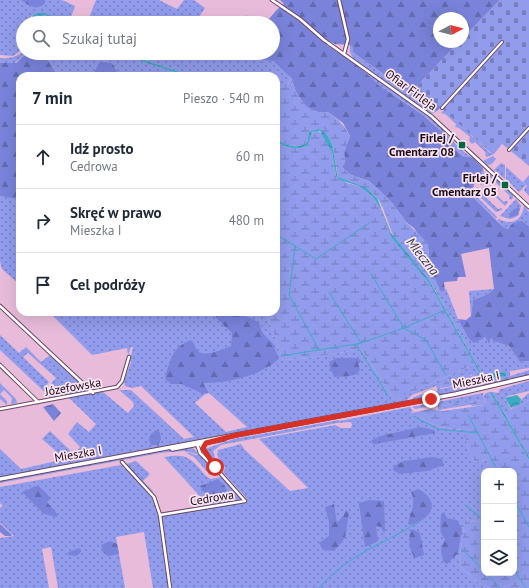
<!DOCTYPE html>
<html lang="pl">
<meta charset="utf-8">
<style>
body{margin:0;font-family:"PT Sans",sans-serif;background:#f2f2f3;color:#1f2937}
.controls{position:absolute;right:12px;bottom:12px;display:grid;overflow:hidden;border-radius:8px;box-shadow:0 4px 16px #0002}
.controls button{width:36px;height:36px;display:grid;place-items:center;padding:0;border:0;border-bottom:1px solid #e0e1e3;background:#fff;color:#1f2937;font:20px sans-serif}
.compass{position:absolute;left:433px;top:12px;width:36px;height:36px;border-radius:50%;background:#fff;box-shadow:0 4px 16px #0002;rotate:83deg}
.stop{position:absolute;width:12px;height:12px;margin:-9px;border:3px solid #d93025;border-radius:50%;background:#fff}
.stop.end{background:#d93025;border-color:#fff;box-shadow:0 1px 4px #0008}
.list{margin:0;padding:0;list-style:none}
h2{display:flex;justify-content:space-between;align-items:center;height:52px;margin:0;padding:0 16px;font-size:17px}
h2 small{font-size:13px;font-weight:400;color:#747a83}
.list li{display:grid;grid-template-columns:26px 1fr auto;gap:12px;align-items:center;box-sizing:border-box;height:64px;padding:0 16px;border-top:1px solid #e0e1e3}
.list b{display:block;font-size:15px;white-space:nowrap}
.list p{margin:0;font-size:13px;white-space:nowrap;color:#747a83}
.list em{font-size:13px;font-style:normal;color:#747a83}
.icon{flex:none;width:22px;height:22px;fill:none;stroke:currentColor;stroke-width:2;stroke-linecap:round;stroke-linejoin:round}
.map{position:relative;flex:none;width:529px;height:588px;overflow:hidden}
.search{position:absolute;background:#fff;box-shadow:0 4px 16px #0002;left:16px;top:16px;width:264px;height:44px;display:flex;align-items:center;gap:10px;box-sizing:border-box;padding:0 14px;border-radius:22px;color:#747a83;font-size:15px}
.panel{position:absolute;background:#fff;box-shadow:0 4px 16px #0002;left:16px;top:72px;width:264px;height:244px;border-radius:12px}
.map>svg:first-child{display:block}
.grass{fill:url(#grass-dots);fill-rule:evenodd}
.forest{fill:url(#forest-firs)}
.wetland{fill:url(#wetland-marsh)}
.cemetery{fill:url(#cemetery-stones)}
.garden{fill:#919cec}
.water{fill:url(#water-waves)}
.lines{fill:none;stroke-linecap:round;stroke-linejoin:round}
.stream{stroke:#3eabc6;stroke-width:1}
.pedestrian-casing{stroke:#6c4662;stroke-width:4}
.minor-casing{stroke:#6c4662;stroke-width:4.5}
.tertiary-casing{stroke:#6c4662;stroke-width:5.5}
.pedestrian{stroke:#fff;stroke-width:2}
.minor{stroke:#fff;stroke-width:2.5}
.tertiary{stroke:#fff;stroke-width:3.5}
.route{stroke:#d93025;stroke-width:5}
.poi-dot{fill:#01683e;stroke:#fbe4f4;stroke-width:1.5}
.labels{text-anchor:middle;stroke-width:3.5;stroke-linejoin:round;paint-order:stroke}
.street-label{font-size:12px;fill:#1b0c17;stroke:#fbe4f4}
.poi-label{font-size:12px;font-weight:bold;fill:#1b0c17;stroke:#fbe4f4;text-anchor:end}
.water-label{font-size:13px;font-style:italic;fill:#253d44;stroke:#fbe4f4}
</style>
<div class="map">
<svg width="529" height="588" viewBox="0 0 529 588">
<defs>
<pattern id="grass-dots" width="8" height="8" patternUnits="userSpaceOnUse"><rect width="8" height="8" fill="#919cec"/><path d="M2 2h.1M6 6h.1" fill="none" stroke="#767ebe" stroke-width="1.8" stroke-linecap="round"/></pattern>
<pattern id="forest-firs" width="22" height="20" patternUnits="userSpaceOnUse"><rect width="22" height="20" fill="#7983da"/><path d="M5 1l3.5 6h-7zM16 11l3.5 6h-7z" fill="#626ab0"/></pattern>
<pattern id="wetland-marsh" width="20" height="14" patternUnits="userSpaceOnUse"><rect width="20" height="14" fill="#919cec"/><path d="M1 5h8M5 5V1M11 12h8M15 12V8" fill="none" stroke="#767ebe"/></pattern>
<pattern id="cemetery-stones" width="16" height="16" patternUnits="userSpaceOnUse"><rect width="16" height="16" fill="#919cec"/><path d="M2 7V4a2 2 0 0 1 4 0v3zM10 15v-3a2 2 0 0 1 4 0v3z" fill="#767ebe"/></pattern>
<pattern id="water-waves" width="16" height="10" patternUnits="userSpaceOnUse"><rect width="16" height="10" fill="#3eabc6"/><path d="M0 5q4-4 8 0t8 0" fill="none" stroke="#338aa0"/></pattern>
</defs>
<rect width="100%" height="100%" fill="#e8bbda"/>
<g class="grass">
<path d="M0 0H62L75 6 70 20 78 23H65L43 12 31 16 29 23H23V49L13 56 0 55Z"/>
<path d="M96 0H159L177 9 184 0H194L205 8 195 23H87Z"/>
<path d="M40 14 49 16 61 23H31L34 16Z"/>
<path d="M350 45H352L353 52 358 56 437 111 431 114 353 58 350 52Z"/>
<path d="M23 52 27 53 0 75V58C9 59 16 57 23 52Z"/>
<path d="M40 53H117L186 76H120L112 63 100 61 92 76H60Z"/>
<path d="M124 53H209L213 57 235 53H246L256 60 273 61 291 78 287 86 276 88V76H191Z"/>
<path d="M362 69C385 84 408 99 430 117 446 130 455 148 473 158 457 157 452 143 442 132 424 112 401 101 380 86 373 81 368 75 362 69Z"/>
<path d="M444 110 491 154 501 143 502 144 494 154 487 157 485 155 486 153 475 142 472 144 469 140 470 137 459 128 455 127 456 124 445 114 441 113Z"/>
<path d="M501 163 505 165V179L494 170Z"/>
<path d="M506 167 526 185 519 192 506 179Z"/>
<path d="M483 168 484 174 474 185 472 192 497 217 496 219 471 195C471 184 481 178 483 168Z"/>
<path d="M488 174H491L513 195V198L511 200 509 198 510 196 490 177 488 179Z"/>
<path d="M485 180 484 183 504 202 506 201 508 202 505 206 483 184 480 185 482 181Z"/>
<path d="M477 187 479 188 478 190 498 209 502 208V210L496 212 476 193Z"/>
<path d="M0 196 15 199 20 204V285L2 269 0 262Z"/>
<path d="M516 199 521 206 518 216 510 219 500 216Z"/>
<path d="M524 205 529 212V226L522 221 508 229 503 227 497 220 499 219C512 226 523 220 524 205Z"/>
<path d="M439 288 441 292 445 291 446 288 458 319 468 338 491 337 493 341 509 346 520 362 529 361V368L510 371V376L529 370V375L494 384 493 381 492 384 488 385 435 290Z"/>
<path d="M494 289 488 294 473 300 471 316 469 291Z"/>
<path d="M49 312H266L283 360 310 358 361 349 396 402 403 396 475 364 487 386 482 387 479 384V387L411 400C417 393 430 394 438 391L436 386 412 395 406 401 0 477V449L21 469 65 459 42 439 50 431 74 454 80 447 68 434 77 422 89 432 96 424 68 397 103 392 128 413 134 406 133 402 119 390H131L184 439 194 437 141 386 132 388 125 386 124 381 131 362 130 360 133 347H131L126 362 128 356 127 348 92 355ZM471 374 474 380 472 383 440 389 441 384ZM209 393 247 427 226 432 195 403 204 395Z"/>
<path d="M0 335 19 353 26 347 41 362 50 355 89 391 66 396 51 383 56 378 28 353 23 357 49 382 46 386 58 397H50L0 350Z"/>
<path d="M529 381V391L508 396 505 399 511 409C521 403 520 399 529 393V400L504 413 492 392 499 393V390L501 389Z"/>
<path d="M483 393 485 405 472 406 471 405 483 403 482 400 441 406 443 409 463 406 438 410V405L415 409 412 407Z"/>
<path d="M410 407 413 411 411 413 438 427 463 430V434C469 443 468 454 475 462L487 460 489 471H484V520L479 522 465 519 459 561 462 569 486 588H153L144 532 116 537 125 588H58L51 547 42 549 49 588H0V538L14 536 0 523V508L3 506 0 503V487L121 465 151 494 158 513 208 505 164 457C182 455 187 454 200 469 203 473 206 477 211 479L221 477 242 499 241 501 244 503 247 499 223 472 225 468 217 455 218 450 241 444 245 450 290 491 308 488 259 439 335 425 341 428H351L352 425 351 422 337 423 221 445 213 451 215 458 222 467 220 470 205 449 234 439 339 420 340 421Z"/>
<path d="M191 447 198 453 196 454 184 451 160 453 0 483V481L159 451Z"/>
<path d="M185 452 196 455 199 454 214 469 215 475H210L194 457Z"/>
<path d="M136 461 150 474 143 481 153 491V492L126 466V464Z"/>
</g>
<g class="forest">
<path d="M21 0H45V3C38 12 28 5 21 0Z"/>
<path d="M280 0H500L463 38V18H439V42H459L417 86 441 107 437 111 358 56 353 52 352 45 335 44 329 41 327 45 356 64 380 86 423 115 441 131 458 152 463 156 473 158 483 168C481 178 471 184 471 195L503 227 508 229 513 223 522 221 529 226V361L520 362 509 346 493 341 491 337 489 343 485 337 474 343 468 338 458 319 466 320 471 316 473 300 488 294 494 289 489 248 461 254 466 277H458L457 281 444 282 445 291 441 292C434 279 427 266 429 251L414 228 406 222 393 204 381 192 369 181 351 175 342 167 345 162 344 152 350 136 343 123 328 112 320 113 306 107 296 92 291 78 273 61 256 60 246 53H273V23H264C273 17 274 10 284 4Z"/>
<path d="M247 15 248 21C238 24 226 25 215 21L216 19H239L242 16 245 18Z"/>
<path d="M27 53C50 53 45 62 60 76H20V204L15 199 0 196V63H16Z"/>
<path d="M209 53H235L212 57Z"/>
<path d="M100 61 112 63 120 76H92Z"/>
<path d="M518 207 520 209 517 215 509 218 511 212Z"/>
<path d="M214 312H231L251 318 259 323 262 332 273 344 279 359C258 376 231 383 203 383L209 393H201L182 384H171L165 379C169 362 173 346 191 340 194 343 195 348 198 351 204 358 224 349 231 346L232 333 217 319Z"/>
<path d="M337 358H358L361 361 358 364 360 369C357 378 343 376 334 377L329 365 331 361Z"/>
<path d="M53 404 61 413 54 421 43 407Z"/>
<path d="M420 427 434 430 435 433 375 444 372 443 371 441 380 436Z"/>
<path d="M156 430 160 432 161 439 158 445H151L149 440 151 434Z"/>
<path d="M434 457 442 459 444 465 427 471 399 474 393 470 394 466 404 461Z"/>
<path d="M218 479 225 486 227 498 219 503 209 500 200 486Z"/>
<path d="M36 486 40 487 51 498 47 502 58 515 56 517 44 514 22 492Z"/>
<path d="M418 489C428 493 438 506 427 516 423 521 416 523 410 525L408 524C410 512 417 505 411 492Z"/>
<path d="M369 500 384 501 385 531 384 533 381 527 376 526 378 541 365 547 359 503Z"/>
<path d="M334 504 337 523 343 517 346 510 349 513 345 538 334 551 323 550 319 543 329 536V522L325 507Z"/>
<path d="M444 512 447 518 457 520 462 529 458 553 447 564 443 561 441 549 445 539C438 532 441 523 441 514Z"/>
<path d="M0 524 12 535 11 536H5L0 532Z"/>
<path d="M412 529 420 533 424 555 415 558C409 551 407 536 412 529Z"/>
<path d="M110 541 117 544 119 554 108 556 103 552 101 545Z"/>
<path d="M79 548 81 550V552L76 556 68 555 67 553Z"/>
</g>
<g class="wetland">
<path d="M291 78C297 96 306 115 328 112 338 119 344 125 350 136L344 152 345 162 342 167 351 175 369 181 381 192 393 204 406 222 428 243 430 267 439 288 435 290 429 280 396 240C387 226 386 204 372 193 361 185 347 183 338 177L333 148 321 130 309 132 307 143C295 150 287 145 276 139V88L287 86Z"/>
<path d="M318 131C333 141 333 160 336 176L347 183 359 186 372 196 381 209 392 237 429 283 475 364 403 396 396 402 361 349 310 358 283 360 266 312H276V142C288 147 294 151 307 146L310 133Z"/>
<path d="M470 374 474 380 473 383 440 388 441 384Z"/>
<path d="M490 392 529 460V588H486L462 569 459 561 465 519 479 522 484 520V573H514V471H489L487 460 475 462C468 454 469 443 463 434V430L438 427 411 413 430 409 443 411 485 405 484 396 486 393Z"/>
<path d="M482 400 483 403 443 409 440 408 441 406Z"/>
<path d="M529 400V457L504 413Z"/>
</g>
<g class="cemetery">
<path d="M500 0H529V166L501 143 492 154 417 86 459 42H463V38Z"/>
<path d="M529 175V196L524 190 527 186 523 182Z"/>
</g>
<g class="garden">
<path d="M493 156 496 159 492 164 488 165 483 161Z"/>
<path d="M0 383 16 399 17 403 11 404 12 398 4 390 0 394 7 401V405L0 399Z"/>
</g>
<g class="water">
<path d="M43 12 65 23H61L46 15 34 16 29 23 33 15Z"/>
<path d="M117 53H124L191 76H186Z"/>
<path d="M318 129C336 135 334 163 338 177L366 188 377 198 391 233 429 280 488 385 487 386 429 283 392 238 381 209 372 196 359 186 340 180 336 176 332 152 320 131 312 132 307 146C294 151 288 147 276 142V139C287 145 295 150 307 143L309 132Z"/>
<path d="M506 372V376L491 378V374Z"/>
<path d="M490 392H492L529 457V460Z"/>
<path d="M517 395 521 399 520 404 511 408 505 398Z"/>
</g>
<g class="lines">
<g class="stream">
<path d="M276 234 316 259 369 223"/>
<path d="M295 247 289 295 319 350"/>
<path d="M329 292 361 343 357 344"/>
<path d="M404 328 426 340 446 375"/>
<path d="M404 328 445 310"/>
<path d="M361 343 404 328 371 274"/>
<path d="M281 356 356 344 388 396"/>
<path d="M453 386 454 389"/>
<path d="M456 401V404"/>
<path d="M468 415 498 471"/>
<path d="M413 416 438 429 478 433"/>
<path d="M514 500 529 527"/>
<path d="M465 505 480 517 484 523"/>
<path d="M391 538 419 522"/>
<path d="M462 549 484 571"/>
<path d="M514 570 526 588"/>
<path d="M486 573 500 588"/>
<path d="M319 588C338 566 363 551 389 539"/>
</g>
<g class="pedestrian-casing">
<g id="pedestrian">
<path d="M442 108 502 42"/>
<path d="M509 150 529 128"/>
</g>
</g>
<g class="minor-casing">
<g id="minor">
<path d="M272 0 300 19 324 40 431 116 529 207"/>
<path d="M339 0 348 39 344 54"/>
<path d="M0 306 93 393"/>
<path d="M0 365 38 402"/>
<path d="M0 409 117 387 122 381 129 357"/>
<path d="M197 444 200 453 212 465"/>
<path d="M122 462 154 497 160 515 170 588"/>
<path d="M160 515 245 501 220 473 199 443"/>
</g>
</g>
<g class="tertiary-casing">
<g id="tertiary">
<path d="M172 449 224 439"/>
<path d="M0 479 456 394 529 377"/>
</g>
</g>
<use href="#pedestrian" class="pedestrian"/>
<use href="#minor" class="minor"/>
<use href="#tertiary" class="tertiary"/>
</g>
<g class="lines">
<path class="route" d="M215 467 203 448 206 443 237 435 431 399"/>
</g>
<g class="poi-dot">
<rect x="458" y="141" width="8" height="8" rx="2"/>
<rect x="501" y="181" width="8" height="8" rx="2"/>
</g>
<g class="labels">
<g class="street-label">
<text transform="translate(411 90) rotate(36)" y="4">Ofiar Firleja</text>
<text transform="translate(476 380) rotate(-12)" y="4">Mieszka I</text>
<text transform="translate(73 387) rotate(-10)" y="4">Józefowska</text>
<text transform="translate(78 454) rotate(-10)" y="4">Mieszka I</text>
<text transform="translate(212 498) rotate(-9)" y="4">Cedrowa</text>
</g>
<g class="poi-label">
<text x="454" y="142">Firlej /<tspan x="454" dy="14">Cmentarz 08</tspan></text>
<text x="497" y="182">Firlej /<tspan x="497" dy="14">Cmentarz 05</tspan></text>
</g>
<g class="water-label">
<text transform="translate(423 256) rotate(52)" y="5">Mleczna</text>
</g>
</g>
</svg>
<div class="controls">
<button>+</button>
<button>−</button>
<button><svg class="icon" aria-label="layers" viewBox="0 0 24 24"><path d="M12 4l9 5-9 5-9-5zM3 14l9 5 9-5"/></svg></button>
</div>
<svg class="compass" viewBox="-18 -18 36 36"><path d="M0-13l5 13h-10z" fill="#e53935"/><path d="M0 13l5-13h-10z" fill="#747a83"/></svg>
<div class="stop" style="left:215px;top:467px"></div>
<div class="stop end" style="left:431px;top:399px"></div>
<div class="search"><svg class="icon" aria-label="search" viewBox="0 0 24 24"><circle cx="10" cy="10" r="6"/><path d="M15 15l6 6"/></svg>Szukaj tutaj</div>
<section class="panel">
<h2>7 min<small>Pieszo · 540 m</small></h2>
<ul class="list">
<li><svg class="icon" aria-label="ahead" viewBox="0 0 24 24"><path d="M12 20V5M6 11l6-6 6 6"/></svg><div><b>Idź prosto</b><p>Cedrowa</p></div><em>60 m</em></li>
<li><svg class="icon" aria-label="right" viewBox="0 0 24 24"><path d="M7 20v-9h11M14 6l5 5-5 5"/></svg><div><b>Skręć w prawo</b><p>Mieszka I</p></div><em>480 m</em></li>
<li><svg class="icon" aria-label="arrive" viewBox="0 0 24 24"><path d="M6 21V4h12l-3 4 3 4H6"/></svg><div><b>Cel podróży</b></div></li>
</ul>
</section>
</div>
